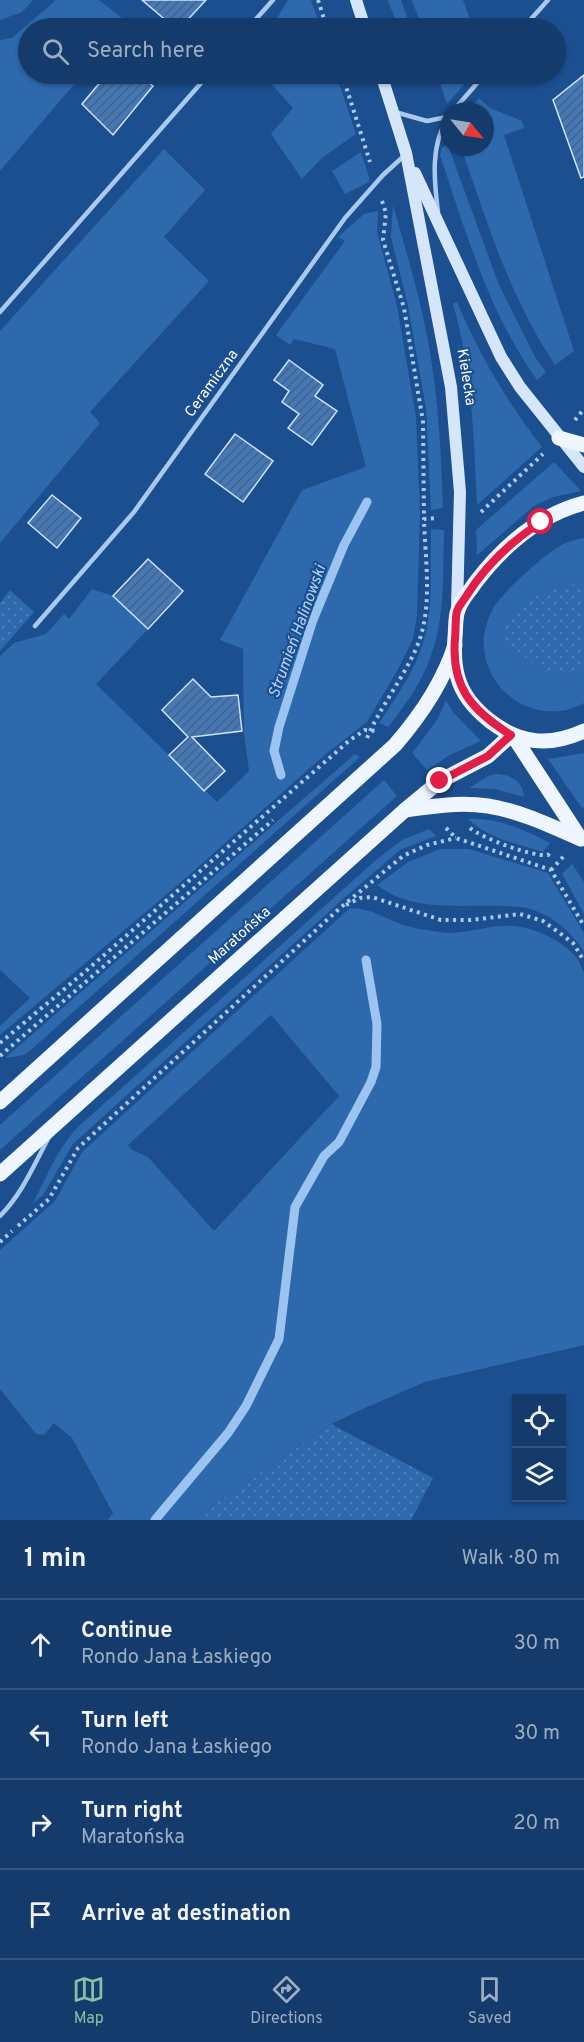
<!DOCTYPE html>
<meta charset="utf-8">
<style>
body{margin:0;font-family:Overpass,sans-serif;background:#1d4271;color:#f1f3f6}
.controls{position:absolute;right:18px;bottom:18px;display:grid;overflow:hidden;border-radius:0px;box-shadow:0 2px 4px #0004}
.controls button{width:54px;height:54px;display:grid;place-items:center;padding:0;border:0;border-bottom:2px solid #33557e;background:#143b6b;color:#f1f3f6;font:30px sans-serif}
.compass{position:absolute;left:440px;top:102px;width:54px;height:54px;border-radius:50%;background:#143b6b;box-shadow:0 2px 4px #0004;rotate:120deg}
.stop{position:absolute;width:18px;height:18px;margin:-14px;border:4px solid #e11d48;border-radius:50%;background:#fff}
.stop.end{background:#e11d48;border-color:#fff;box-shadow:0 2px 6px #0008}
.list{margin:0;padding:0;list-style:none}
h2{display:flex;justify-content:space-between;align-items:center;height:78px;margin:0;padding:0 24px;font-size:26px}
h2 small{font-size:20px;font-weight:400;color:#9dadc1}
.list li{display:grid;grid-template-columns:39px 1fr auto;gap:18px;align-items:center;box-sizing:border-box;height:90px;padding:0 24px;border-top:2px solid #33557e}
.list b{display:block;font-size:22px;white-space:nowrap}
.list p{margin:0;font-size:20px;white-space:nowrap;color:#9dadc1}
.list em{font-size:20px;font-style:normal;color:#9dadc1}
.icon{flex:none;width:33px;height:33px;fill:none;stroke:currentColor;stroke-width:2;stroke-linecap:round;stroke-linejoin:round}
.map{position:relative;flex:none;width:584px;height:1520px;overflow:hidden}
.search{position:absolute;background:#143b6b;box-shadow:0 2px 4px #0004;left:18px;right:18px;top:18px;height:66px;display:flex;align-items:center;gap:15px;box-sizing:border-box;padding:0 21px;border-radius:33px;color:#9dadc1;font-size:22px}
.sheet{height:438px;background:#143b6b}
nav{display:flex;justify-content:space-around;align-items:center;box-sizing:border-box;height:84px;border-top:2px solid #33557e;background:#143b6b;font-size:16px;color:#9dadc1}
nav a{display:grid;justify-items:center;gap:3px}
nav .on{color:#8abfa5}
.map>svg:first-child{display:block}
.grass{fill:#2e69ad;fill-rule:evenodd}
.garden{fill:url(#garden-dots)}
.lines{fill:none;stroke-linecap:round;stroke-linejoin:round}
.stream{stroke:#9cc4f0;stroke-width:9}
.building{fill:url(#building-hatch);stroke:#cfe3fa;stroke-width:1.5}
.path{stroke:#a9c9ee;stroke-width:4;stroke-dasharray:3 4.5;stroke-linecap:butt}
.lane{stroke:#a9c9ee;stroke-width:4.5}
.secondary{stroke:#d6e6fa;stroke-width:12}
.primary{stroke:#f0f6ff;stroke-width:15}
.route{stroke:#e11d48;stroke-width:8}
.labels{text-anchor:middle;stroke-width:4.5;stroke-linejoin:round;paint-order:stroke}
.street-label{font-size:15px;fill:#fff;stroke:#1b4f8f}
.water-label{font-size:16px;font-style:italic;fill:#b5d3f5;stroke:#1b4f8f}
</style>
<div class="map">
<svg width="584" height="1520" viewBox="0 0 584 1520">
<defs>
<pattern id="garden-dots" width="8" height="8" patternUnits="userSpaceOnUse" patternTransform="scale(1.5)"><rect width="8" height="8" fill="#2e69ad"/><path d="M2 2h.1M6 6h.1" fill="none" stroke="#4d80b9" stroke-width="1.8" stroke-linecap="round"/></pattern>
<pattern id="building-hatch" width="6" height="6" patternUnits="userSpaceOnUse" patternTransform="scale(1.5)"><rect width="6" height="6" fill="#4478b7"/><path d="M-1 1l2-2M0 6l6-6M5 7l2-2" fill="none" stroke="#486282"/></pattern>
</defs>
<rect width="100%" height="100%" fill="#1b4f8f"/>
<g class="grass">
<path d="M0 0H33L22 12 0 20Z"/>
<path d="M56 0H99L127 22 122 28H28V74H83L0 171V40L12 38Z"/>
<path d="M288 0H311L321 28H271Z"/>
<path d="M388 0H401L411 28H398Z"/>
<path d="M412 0H463L473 28 486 24 494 28H422Z"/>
<path d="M271 74H336L356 134 323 157 302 179 271 134 293 108 267 79Z"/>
<path d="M437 74H473L447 104Z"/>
<path d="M479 98 490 108 522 121 524 128 504 135 574 351 555 365C510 298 487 222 461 147H485V111H467Z"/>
<path d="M447 143 499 285 536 359 546 372 537 380C489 313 466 233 440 155L442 148Z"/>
<path d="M164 149 205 190 164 237 209 281 90 412 100 423 0 543V331Z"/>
<path d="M361 152 369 177V182L345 194 332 171Z"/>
<path d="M393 205C403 241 414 276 422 312 437 376 441 442 443 508L431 510 426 408 408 306 391 237Z"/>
<path d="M378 211 377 232 397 306 416 417 420 512 417 615 413 639 398 669 367 722 327 753 173 889 0 1035V1026L30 998 0 970V656L14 643 46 634 64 614 69 619 92 589 113 596 148 629 96 684 217 802 249 771 244 732 243 649 220 640 302 490 366 467 335 349 294 339 290 345 276 335 345 241 338 237 364 214Z"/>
<path d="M457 302C479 354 507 402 542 447L477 505C474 438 472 369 453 304Z"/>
<path d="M554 462 581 491 553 497 534 506 477 555 476 530Z"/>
<path d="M431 529 444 530C443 568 445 609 434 646 426 676 408 702 388 727L379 723C398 695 418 666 426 632 433 599 430 563 431 529Z"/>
<path d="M582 538H584V703C536 730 479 689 484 636 485 627 490 613 495 605 507 589 542 556 560 546 566 542 575 540 582 538Z"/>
<path d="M446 701 454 713 481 741 450 755 427 770 412 753 437 720Z"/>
<path d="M584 753V807L582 808 548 759Z"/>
<path d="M355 754 360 757 33 1048 24 1055 5 1058Z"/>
<path d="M496 774C510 774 524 782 524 797L495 789 469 788 488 776Z"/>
<path d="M384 780 397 796 0 1150V1125Z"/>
<path d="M468 819C497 817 525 830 550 843L543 852C518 844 487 838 468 819Z"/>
<path d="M429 829 436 836 400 850 342 900 73 1144 43 1195 32 1204C49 1175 54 1153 78 1127L377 859 402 840Z"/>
<path d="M440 849H469L548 873 584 933V952C572 932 550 913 526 908 519 906 511 907 503 906 461 904 413 913 377 885L408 862Z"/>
<path d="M572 864 584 882V914L562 874Z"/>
<path d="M350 908C373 908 386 920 407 926 417 929 429 930 439 932 464 936 489 924 513 926 533 927 562 940 575 956 579 960 581 967 584 972V1345L425 1382 365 1408 331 1424 192 1520H108L113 1513 72 1438 54 1423 44 1435 36 1434 0 1389V1250L55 1201 82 1152ZM271 1015 339 1096 214 1231 148 1157 132 1150 128 1145Z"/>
</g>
<g class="garden">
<path d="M584 583V670C568 676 550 675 535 666 531 663 528 659 524 656 519 653 513 652 509 647 487 619 531 596 552 589 562 586 574 585 584 583Z"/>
<path d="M10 590 34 612 0 651V603Z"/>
<path d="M331 1424 433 1478 411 1520H192Z"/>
</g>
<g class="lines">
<g class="stream">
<path d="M281 775 274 751 279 727 313 620 344 545 367 502"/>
<path d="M155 1520 228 1433 246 1406 279 1339 295 1207 324 1156 339 1142 371 1082 376 1067 377 1024 366 960"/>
</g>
</g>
<g class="building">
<path d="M142 0H206L180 28H175Z"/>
<path d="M107 74H139L153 86 113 135 82 104Z"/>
<path d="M584 75V177L581 178 553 100Z"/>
<path d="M289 360 323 385 315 396 337 411 312 445 288 428 299 414 282 402 289 391 274 380Z"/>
<path d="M235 434 273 461 243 502 205 474Z"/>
<path d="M52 495 81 518 57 548 28 523Z"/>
<path d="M148 559 183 591 148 629 113 596Z"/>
<path d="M193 679 211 697 238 695 242 731 192 737 225 771 204 791 169 755 188 737 162 710Z"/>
</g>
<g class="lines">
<g class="path">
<path d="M318 0 327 28"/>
<path d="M342 74 370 162"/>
<path d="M382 201 386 213 383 240 404 308 423 422 424 519"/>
<path d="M575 420 584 409"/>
<path d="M481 512 543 454"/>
<path d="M367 738C381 705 404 678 418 644 433 606 425 559 424 519L438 518"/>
<path d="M446 828 456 838 551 870 584 926"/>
<path d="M470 828C482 838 532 857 548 855L551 851"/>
<path d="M551 870 564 856"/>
<path d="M346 905 360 898 372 897 441 920H471L520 914 543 921 561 934 573 943 584 961"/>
<path d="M0 1043 87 970 350 740 365 730 378 731"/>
<path d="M0 1056 273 820"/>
<path d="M18 1226 49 1199 78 1148 340 908 403 856 427 845 456 838"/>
<path d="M0 1242 12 1231"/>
</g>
<g class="lane">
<path d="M248 28 273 0"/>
<path d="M523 28 548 0"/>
<path d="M453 111 485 74"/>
<path d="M395 112 427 121 447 117"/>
<path d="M438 212C434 180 430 144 449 116"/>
<path d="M0 312 209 74"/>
<path d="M35 626 134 512 345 218 383 175 405 155"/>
<path d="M0 1216C22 1194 34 1165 49 1137"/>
</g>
<g class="secondary">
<path d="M356 0 365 28"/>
<path d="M381 74 406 153 451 387 460 492 457 609"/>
<path d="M415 173 501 357 520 387 584 467"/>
</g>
<g class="primary">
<path d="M559 438 584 445"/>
<path d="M584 503C539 515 503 546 475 583 470 591 461 600 458 610 455 617 456 629 455 637 454 650 454 665 458 678 463 696 476 710 490 721 520 744 549 747 584 731"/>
<path d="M514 737 580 838"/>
<path d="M405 810C433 806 460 802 488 806 520 811 551 826 581 839"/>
<path d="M0 1102 395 745C421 715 443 683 455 645"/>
<path d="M0 1174 405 810 440 781 488 756 511 735"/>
</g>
</g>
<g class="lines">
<path class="route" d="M440 781 488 756 511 735C471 710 451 687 455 638 456 630 455 619 457 611 459 605 464 600 467 595 486 565 512 541 541 522"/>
</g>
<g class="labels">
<g class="street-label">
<text transform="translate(467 377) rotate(81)" y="5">Kielecka</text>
<text transform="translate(211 383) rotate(-54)" y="5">Ceramiczna</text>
<text transform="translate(239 935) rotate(-42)" y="5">Maratońska</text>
</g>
<g class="water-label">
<text transform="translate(296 631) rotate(-70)" y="6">Strumień Halinowski</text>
</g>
</g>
</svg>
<div class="controls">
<button><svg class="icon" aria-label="locate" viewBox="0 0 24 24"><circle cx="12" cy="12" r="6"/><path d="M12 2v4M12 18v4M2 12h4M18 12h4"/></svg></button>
<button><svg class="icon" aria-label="layers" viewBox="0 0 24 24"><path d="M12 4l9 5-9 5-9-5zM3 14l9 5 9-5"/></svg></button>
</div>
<svg class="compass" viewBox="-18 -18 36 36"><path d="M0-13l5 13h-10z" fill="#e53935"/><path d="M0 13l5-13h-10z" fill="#9dadc1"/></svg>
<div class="stop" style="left:541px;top:522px"></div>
<div class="stop end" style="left:440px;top:781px"></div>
<div class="search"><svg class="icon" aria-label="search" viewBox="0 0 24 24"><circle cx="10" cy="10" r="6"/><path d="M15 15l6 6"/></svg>Search here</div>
</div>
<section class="sheet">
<h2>1 min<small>Walk · 80 m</small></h2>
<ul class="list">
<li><svg class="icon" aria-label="ahead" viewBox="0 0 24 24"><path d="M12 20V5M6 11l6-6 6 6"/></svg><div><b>Continue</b><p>Rondo Jana Łaskiego</p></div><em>30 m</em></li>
<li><svg class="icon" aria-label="left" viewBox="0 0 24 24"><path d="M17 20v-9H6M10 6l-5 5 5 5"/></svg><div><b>Turn left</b><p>Rondo Jana Łaskiego</p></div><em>30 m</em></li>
<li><svg class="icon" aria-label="right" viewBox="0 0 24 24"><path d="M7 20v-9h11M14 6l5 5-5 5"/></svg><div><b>Turn right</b><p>Maratońska</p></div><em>20 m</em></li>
<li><svg class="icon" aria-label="arrive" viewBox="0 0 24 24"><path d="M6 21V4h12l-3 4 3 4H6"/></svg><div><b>Arrive at destination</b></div></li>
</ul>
</section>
<nav>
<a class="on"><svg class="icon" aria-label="map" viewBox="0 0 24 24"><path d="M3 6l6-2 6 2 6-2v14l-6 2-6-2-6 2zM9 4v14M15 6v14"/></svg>Map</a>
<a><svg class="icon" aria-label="directions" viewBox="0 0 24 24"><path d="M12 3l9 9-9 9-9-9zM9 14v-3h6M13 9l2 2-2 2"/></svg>Directions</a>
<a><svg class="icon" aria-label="saved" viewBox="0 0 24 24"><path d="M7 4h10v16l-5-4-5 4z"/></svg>Saved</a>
</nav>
